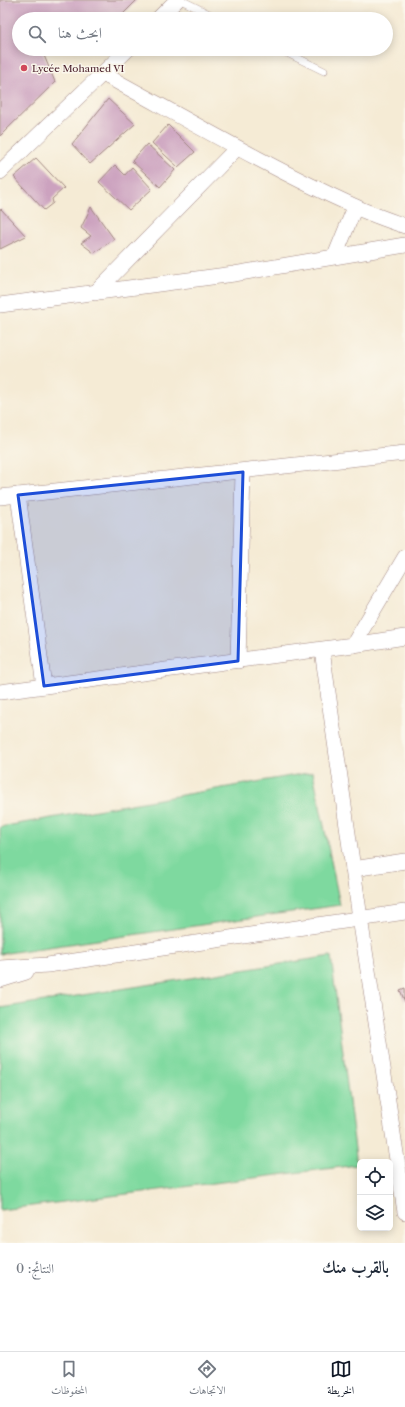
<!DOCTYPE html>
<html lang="ar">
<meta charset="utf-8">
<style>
body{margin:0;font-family:"Libre Caslon Text",Amiri,serif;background:#f2f2f3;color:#1f2937;direction:rtl}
.controls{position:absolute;right:12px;bottom:12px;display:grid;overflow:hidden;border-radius:6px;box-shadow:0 2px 10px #0003}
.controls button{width:36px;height:36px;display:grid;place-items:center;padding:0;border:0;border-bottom:1px solid #e0e1e3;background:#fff;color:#1f2937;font:20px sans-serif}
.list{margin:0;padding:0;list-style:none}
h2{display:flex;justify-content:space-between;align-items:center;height:52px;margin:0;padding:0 16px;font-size:17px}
h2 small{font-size:13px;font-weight:400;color:#747a83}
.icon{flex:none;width:22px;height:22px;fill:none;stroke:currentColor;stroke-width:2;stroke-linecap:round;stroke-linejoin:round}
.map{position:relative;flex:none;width:405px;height:1243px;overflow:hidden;direction:ltr}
.search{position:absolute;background:#fff;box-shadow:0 2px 10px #0003;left:12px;right:12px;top:12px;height:44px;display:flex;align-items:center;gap:10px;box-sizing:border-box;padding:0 14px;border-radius:22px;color:#747a83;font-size:15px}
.sheet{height:108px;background:#fff}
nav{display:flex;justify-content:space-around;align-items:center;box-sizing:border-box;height:56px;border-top:1px solid #e0e1e3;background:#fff;font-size:11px;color:#747a83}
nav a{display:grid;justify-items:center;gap:2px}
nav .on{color:#111827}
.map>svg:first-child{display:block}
.green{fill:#7ed99f;stroke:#647c65}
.building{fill:#cca2bf}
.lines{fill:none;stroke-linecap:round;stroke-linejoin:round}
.lane-casing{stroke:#a08580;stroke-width:8}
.street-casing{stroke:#a08580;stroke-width:16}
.lane{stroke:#fff;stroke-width:7}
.street{stroke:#fff;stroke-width:15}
.marked{fill:#1d4ed8;fill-opacity:0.2;stroke:#1d4ed8;stroke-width:3;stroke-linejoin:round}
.poi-dot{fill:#d1495b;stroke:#fbf7ec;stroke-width:1.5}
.labels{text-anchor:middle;stroke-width:3;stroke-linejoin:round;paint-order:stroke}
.poi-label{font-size:10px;fill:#4a1f2b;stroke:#fbf7ec;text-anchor:start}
</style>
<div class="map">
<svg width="405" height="1243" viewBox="0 0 405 1243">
<rect width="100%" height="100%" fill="#fbf7ec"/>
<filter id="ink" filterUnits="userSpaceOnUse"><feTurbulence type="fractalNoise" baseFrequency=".025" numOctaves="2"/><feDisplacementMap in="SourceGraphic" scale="8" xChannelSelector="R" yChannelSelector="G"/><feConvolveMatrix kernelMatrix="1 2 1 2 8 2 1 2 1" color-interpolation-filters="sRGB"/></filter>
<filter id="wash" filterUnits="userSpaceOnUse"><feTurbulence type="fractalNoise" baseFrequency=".012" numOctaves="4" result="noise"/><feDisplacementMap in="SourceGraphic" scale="16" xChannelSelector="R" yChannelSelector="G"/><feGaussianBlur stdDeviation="0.9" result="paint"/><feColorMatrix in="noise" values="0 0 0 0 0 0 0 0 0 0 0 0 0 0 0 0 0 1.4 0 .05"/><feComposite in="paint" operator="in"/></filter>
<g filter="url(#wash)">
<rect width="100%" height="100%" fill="#f5ebd5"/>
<g class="green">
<path d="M313 772 340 905 0 954V827Z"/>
<path d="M331 956 357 1165 0 1210V1008Z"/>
</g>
<g id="blocks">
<g class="building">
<path d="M0 0H137L118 19H19V49H47L43 53 55 82 0 136Z"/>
<path d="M108 99 135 124 90 164 72 144Z"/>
<path d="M168 125 195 152 178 167 152 143Z"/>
<path d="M147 144 175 170 160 187 132 161Z"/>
<path d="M36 158 64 188 52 199 53 203 44 210 14 177Z"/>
<path d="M115 165 125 175 132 167 152 189 129 210 99 182Z"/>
<path d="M91 207 114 239 94 253 81 243 91 236 81 228Z"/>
<path d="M1 209 26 236 0 249V210Z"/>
<path d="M405 988V1002L400 990Z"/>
</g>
</g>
</g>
<g filter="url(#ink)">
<use href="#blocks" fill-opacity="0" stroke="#a08580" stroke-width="1"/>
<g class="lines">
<g class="lane-casing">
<g id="lane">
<path d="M181 0 219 19"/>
<path d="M279 49 324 71"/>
</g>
</g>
<g class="street-casing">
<g id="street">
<path d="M158 19 177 0"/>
<path d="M103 74C186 119 268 167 354 206 370 214 388 220 405 226"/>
<path d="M0 172 128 49"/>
<path d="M335 256 355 207"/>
<path d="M95 293 237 148"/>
<path d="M0 305 234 274 405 245"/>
<path d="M18 495 44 686"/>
<path d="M0 497 405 453"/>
<path d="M353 645 405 637"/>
<path d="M322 650 360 918 405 1212"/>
<path d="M238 661 243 472"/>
<path d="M0 692 353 645 405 557"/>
<path d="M353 869 405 861"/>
<path d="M0 968 48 965 405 912"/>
<path d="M0 980 26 972"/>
</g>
</g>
<use href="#lane" class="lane"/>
<use href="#street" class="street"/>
</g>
</g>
<path class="marked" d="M243 472 238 661 44 686 18 495Z"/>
<circle class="poi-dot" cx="24" cy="68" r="4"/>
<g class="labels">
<g class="poi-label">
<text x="32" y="72">Lycée Mohamed VI</text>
</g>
</g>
</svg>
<div class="controls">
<button><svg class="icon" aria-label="locate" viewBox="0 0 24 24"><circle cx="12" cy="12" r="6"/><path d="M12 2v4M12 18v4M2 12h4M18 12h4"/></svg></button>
<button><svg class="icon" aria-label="layers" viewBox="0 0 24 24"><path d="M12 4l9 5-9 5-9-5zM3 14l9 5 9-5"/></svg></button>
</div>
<div class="search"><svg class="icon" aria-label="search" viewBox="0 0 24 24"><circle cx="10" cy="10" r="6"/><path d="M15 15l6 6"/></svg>ابحث هنا</div>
</div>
<section class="sheet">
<h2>بالقرب منك<small>النتائج: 0</small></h2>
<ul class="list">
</ul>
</section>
<nav>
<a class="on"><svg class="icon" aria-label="map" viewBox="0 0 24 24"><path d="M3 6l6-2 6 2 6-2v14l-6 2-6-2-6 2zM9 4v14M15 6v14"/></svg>الخريطة</a>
<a><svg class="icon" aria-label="directions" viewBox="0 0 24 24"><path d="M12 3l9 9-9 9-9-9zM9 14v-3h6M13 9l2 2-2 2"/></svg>الاتجاهات</a>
<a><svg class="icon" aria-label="saved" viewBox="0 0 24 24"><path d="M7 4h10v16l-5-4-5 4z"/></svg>المحفوظات</a>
</nav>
